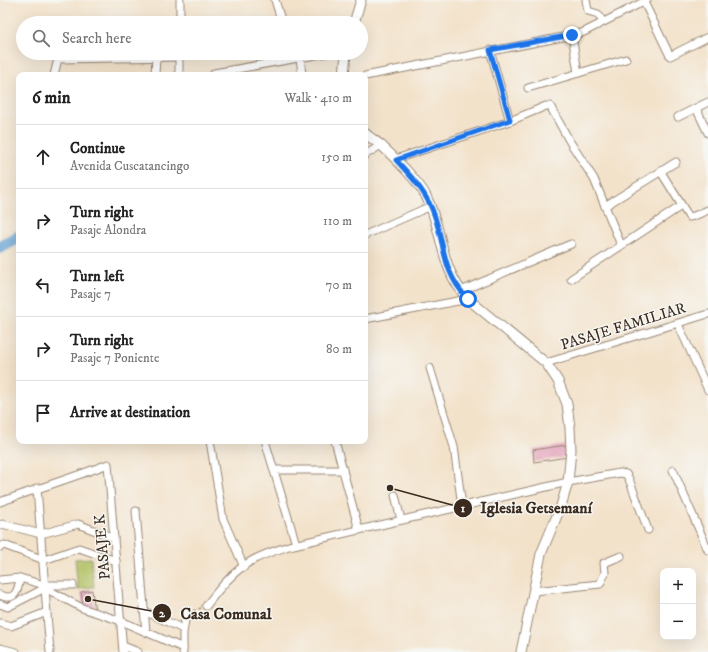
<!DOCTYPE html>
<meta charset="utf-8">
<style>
body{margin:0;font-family:"IM FELL DW Pica",serif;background:#f6f6f6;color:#222}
.controls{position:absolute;right:12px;bottom:12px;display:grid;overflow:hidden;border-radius:8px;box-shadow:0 4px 16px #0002}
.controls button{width:36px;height:36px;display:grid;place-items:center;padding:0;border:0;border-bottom:1px solid #e0e0e0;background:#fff;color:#222;font:20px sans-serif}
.stop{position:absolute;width:12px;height:12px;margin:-9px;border:3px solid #1a73e8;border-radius:50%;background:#fff}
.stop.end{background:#1a73e8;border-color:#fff;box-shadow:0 1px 4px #0008}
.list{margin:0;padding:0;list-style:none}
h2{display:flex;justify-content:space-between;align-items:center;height:52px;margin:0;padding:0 16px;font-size:17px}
h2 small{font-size:13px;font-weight:400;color:#767676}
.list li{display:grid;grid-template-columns:26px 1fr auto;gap:12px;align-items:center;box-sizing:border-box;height:64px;padding:0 16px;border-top:1px solid #e0e0e0}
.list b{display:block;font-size:15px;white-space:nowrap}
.list p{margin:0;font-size:13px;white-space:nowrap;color:#767676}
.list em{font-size:13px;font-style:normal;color:#767676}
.icon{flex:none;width:22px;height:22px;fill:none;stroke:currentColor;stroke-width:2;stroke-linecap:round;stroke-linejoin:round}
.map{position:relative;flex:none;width:708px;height:652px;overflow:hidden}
.search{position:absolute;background:#fff;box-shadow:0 4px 16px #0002;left:16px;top:16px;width:352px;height:44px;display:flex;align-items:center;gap:10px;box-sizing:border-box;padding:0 14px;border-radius:22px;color:#767676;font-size:15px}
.panel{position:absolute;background:#fff;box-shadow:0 4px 16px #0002;left:16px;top:72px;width:352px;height:372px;border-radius:8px}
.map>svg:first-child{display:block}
.green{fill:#b1c164;stroke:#767641}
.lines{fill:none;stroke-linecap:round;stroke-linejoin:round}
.river{stroke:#62a1d4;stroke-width:13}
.building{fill:#e196b3}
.minor-casing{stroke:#978674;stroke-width:9}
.tertiary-casing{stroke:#978674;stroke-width:11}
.path{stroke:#978674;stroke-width:1.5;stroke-dasharray:3 3;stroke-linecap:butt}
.minor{stroke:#fff;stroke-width:7}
.tertiary{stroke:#fff;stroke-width:9}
.route{stroke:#1a73e8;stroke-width:5}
.labels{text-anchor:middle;stroke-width:3;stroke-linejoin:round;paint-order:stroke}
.street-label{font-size:15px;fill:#3b2a1e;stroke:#f6f6f2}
.leader{fill:none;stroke:#3b2a1e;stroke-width:1.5}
.callout-dot{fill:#3b2a1e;stroke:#f6f6f2;stroke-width:1.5}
.mark-label{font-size:12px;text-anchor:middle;font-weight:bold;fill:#fff}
.callout-label{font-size:16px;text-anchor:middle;font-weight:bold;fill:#3b2a1e;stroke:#f6f6f2;stroke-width:3;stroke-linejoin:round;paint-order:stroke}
</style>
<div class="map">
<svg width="708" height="652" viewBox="0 0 708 652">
<rect width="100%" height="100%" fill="#f6f6f2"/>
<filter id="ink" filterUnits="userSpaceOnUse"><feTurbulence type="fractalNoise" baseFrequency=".025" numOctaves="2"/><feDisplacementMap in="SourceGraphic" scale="8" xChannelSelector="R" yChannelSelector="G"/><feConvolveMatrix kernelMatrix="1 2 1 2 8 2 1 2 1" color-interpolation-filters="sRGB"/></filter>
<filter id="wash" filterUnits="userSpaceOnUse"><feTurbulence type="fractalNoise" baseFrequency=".012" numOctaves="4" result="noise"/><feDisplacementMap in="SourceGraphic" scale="16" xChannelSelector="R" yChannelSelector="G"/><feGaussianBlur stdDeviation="0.9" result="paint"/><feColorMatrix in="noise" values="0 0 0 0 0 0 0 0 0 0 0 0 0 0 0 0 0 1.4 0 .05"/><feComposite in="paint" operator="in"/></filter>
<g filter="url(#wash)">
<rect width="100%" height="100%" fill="#f3e2ca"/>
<path class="green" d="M91 558 94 587 78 589 75 559Z"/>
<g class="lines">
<path class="river" d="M0 247 19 237"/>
</g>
<g id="blocks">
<g class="building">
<path d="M566 445 568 457 534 462 533 450Z"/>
<path d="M92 590 95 611 83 607 81 592Z"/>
</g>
</g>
</g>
<g filter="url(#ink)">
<use href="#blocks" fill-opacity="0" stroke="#978674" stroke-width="1"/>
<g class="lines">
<g class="minor-casing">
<g id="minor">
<path d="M275 0 282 23"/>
<path d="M586 0 588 11 598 14 603 22"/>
<path d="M644 2 670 56 708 37"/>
<path d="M180 23V0"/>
<path d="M572 35 578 73"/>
<path d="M490 50 510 121"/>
<path d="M54 75 58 59 179 57"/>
<path d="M155 75 156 57"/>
<path d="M179 75V53"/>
<path d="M215 75 214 73 327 53"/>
<path d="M300 75 302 74 300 58"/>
<path d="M365 76 578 34 584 32 647 0"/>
<path d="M528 88 626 59"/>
<path d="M696 108 708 133"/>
<path d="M678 117 708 102"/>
<path d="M365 155 381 145"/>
<path d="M396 159 510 121 546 106H550L570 142 594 179 621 245"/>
<path d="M661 172 689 217 694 216 708 210"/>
<path d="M605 206 676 162"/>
<path d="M365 235 431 206"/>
<path d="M571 279 681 206"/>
<path d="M461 291 571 244"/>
<path d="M365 319 468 299"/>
<path d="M678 324 708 390"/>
<path d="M546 363 708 314"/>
<path d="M430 368 454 447 462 506"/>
<path d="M210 441 223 519 244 567"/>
<path d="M335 441 359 530"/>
<path d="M266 444 296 544"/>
<path d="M274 470H343"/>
<path d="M673 470 708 550"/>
<path d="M37 488 50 652"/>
<path d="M395 495 401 520"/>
<path d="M0 502C36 489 72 478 108 464L123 652"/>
<path d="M136 511 146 632"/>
<path d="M0 525 2 524 41 534 78 524 114 538"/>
<path d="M0 547 4 545 44 560 79 548 116 561"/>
<path d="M0 580 20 578 44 585H73"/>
<path d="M534 591 600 584 605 573 604 563 621 556"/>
<path d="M0 595C15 602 18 591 20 578"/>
<path d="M0 604 8 607 45 588 82 608 121 621 183 648"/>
<path d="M206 606C219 589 234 570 253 560 264 554 277 550 289 546L568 482 620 473 626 474 629 479 648 530"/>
<path d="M144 611 183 629"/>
<path d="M0 623 11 626 47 612"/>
<path d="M123 646 138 652"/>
<path d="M0 648 16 652"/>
<path d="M183 652V633L186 613"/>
</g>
</g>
<g class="tertiary-casing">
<g id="tertiary">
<path d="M354 23 361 0"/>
<path d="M344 75 346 53"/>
<path d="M365 133C370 138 376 141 382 146 394 157 419 182 426 196 444 232 439 268 468 299L546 363 558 381 567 404 570 428 571 450 568 482 561 506 541 554 521 652"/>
</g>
</g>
<path class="path" d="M193 611 201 608"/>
<use href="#minor" class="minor"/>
<use href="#tertiary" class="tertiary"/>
</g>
</g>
<g class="lines" filter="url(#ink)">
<path class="route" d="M468 299C440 270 446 243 432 209 424 190 410 175 396 160L510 120 490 50 572 35"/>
</g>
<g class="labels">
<g class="street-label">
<text transform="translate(623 326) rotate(-17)" y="5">PASAJE FAMILIAR</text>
<text transform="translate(102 547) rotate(-95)" y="5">PASAJE K</text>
</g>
</g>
<path class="leader" d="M390 488L463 508M88 599L162 613"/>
<g class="callout-dot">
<circle cx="390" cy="488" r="4"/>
<circle cx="88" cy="599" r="4"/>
<circle cx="463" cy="508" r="10"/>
<circle cx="162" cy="613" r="10"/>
</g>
<g class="mark-label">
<text x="463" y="512">1</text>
<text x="162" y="617">2</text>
</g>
<g class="callout-label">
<text x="536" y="513">Iglesia Getsemaní</text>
<text x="226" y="619">Casa Comunal</text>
</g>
</svg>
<div class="controls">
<button>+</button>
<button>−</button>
</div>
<div class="stop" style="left:468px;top:299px"></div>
<div class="stop end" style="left:572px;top:35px"></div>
<div class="search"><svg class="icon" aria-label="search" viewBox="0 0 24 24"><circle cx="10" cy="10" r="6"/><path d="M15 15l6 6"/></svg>Search here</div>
<section class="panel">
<h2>6 min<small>Walk · 410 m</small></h2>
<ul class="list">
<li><svg class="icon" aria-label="ahead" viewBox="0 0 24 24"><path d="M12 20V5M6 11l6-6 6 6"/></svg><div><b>Continue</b><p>Avenida Cuscatancingo</p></div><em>150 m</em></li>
<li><svg class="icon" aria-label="right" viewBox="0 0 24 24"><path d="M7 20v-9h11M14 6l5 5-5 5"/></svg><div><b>Turn right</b><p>Pasaje Alondra</p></div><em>110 m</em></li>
<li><svg class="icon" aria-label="left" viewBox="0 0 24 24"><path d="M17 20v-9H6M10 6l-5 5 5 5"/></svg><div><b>Turn left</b><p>Pasaje 7</p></div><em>70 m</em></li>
<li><svg class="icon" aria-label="right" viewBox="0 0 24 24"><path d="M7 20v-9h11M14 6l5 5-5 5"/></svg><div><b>Turn right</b><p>Pasaje 7 Poniente</p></div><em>80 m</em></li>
<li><svg class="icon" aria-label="arrive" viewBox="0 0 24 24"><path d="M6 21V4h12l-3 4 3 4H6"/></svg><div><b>Arrive at destination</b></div></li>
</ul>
</section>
</div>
